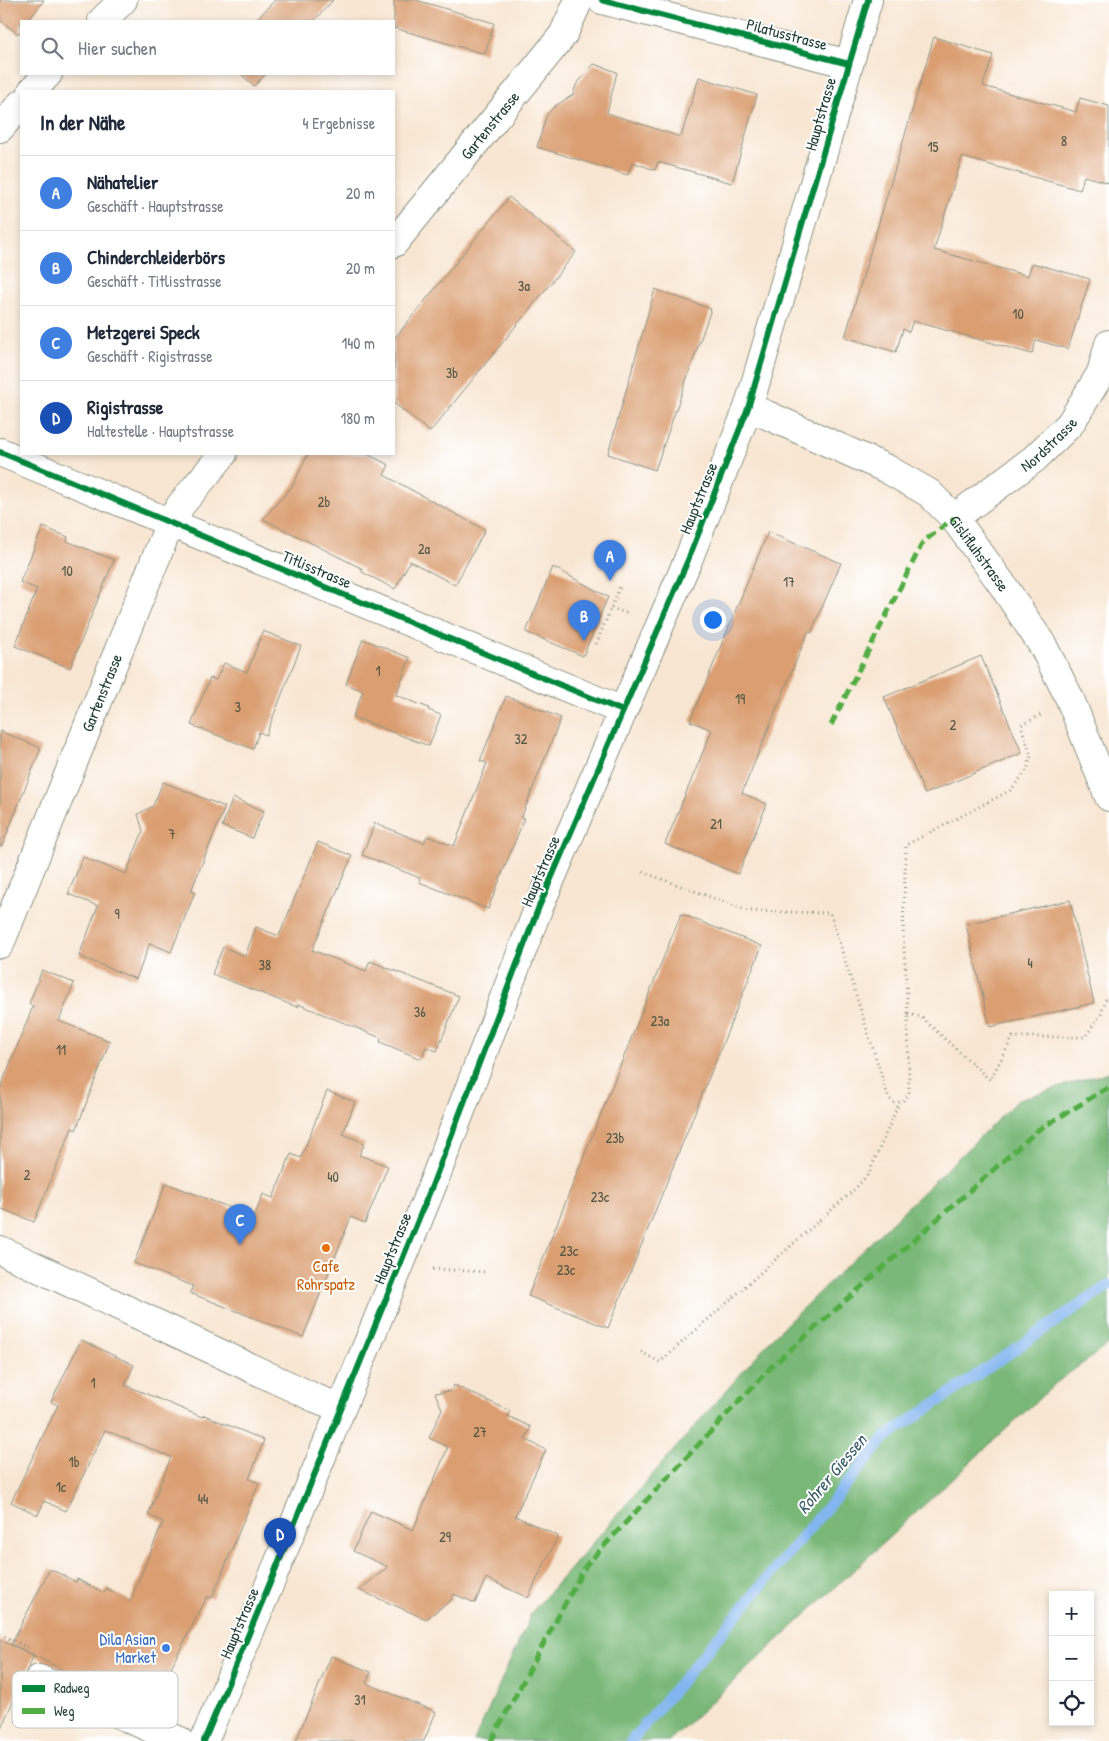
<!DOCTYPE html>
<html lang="de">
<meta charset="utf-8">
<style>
body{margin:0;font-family:"Patrick Hand",sans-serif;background:#f2f2f3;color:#1f2937}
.controls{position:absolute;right:15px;bottom:15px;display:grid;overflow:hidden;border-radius:0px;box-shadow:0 2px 8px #0003}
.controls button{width:45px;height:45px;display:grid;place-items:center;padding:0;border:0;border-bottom:1px solid #e0e1e3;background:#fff;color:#1f2937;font:25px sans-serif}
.you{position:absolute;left:712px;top:619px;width:18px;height:18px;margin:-12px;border:4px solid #fff;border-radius:50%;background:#1a73e8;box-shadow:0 0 0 8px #1a73e833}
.badge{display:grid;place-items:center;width:32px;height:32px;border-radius:50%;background:#2563eb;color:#fff;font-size:16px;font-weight:700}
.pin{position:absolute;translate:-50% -41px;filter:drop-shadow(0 1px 2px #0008)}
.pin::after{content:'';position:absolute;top:26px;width:18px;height:15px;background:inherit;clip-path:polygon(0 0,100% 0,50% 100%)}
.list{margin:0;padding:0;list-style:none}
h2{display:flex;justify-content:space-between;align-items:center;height:65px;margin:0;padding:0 20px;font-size:21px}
h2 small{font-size:16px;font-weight:400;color:#747a83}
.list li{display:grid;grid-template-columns:32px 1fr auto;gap:15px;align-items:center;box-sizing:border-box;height:75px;padding:0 20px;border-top:1px solid #e0e1e3}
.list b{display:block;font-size:19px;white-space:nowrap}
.list p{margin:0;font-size:16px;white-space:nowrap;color:#747a83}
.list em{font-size:16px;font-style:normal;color:#747a83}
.icon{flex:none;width:28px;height:28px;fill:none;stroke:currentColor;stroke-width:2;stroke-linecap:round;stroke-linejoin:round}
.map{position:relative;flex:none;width:1109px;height:1741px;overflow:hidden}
.search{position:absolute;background:#fff;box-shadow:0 2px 8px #0003;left:20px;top:20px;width:375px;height:55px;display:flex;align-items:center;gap:12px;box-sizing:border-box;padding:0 18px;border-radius:0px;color:#747a83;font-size:19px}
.panel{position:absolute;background:#fff;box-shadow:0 2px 8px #0003;left:20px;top:90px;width:375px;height:365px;border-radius:0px}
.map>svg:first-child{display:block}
.forest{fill:#79b878;stroke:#4c7a56}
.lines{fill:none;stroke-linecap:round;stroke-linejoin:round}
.stream{stroke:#83b5f0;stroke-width:11}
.building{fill:#da9e71}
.minor-casing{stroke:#8c9283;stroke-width:30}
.major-casing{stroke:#8c9283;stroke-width:30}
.path{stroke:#8c9283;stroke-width:3;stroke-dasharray:1 4;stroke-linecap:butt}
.minor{stroke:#fff;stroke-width:28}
.major{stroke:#fff;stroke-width:28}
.quiet{stroke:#52ad45;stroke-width:5;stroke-dasharray:10 5;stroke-linecap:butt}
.cycleway-casing{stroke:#fff;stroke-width:9}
.cycleway{stroke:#00873e;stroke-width:6}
.food-dot{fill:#e8710a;stroke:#fff;stroke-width:2}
.shop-dot{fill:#3f7fe0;stroke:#fff;stroke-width:2}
.labels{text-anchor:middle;stroke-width:4;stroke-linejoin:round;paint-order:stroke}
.number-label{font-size:14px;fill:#4e5543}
.street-label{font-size:16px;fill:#1f3d34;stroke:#fff}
.food-label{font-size:16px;fill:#c56008;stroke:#fff}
.shop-label{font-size:16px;fill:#366cbe;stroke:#fff;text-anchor:end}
.water-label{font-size:18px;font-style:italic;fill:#3d616c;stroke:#fff}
.key{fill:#fff;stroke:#bcc5c2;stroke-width:1}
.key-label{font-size:14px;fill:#1f3d34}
</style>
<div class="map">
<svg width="1109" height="1741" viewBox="0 0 1109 1741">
<rect width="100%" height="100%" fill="#fff"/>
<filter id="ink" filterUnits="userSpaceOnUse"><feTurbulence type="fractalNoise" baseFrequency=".02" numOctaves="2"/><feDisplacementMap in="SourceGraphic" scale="10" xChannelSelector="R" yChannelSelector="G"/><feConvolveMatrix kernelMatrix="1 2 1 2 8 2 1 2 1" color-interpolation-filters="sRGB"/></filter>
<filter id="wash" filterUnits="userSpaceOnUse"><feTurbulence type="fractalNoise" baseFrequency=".0096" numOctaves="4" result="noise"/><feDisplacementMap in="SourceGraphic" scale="20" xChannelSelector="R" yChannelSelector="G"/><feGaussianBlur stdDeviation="1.12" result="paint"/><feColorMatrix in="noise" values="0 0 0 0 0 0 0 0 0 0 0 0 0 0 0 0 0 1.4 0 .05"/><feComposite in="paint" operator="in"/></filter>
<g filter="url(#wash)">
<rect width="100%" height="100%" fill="#f8e6d2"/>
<path class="forest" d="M1109 1072V1344L1056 1383 669 1741H474L532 1612 774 1336 1018 1100Z"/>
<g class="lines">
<path class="stream" d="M631 1741 886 1437 1109 1285"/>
</g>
<g id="blocks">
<g class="building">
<path d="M0 0H44L28 21H21V30L18 34 0 20Z"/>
<path d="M275 0H333L314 21H255Z"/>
<path d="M394 0H416L494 23 485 54 394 28Z"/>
<path d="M934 37 993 55 983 86 1076 112 1080 98 1109 106V183L1084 176 1080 190 962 157 934 250 1028 276 1032 263 1090 279 1068 349 1036 340 1032 354 913 321 909 332 903 329 896 352 845 337Z"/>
<path d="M594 64 617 72 607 113 681 137 699 77 757 95 732 183 658 162 655 170 632 162 628 175 537 147 545 120 548 113 555 106 573 95 576 85Z"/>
<path d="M241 74H266L254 86Z"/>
<path d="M509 197 576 252 430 432 394 403V339Z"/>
<path d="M655 289 711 309 655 470 608 454Z"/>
<path d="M308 454H367L389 465 384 475 485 530 455 585 410 561 395 589 362 572 363 569 263 519 293 485Z"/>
<path d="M43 527 68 537 67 541 114 560 70 668 15 646 37 589 20 582Z"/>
<path d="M768 532 841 563 811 633 808 632 742 793 767 804 738 874 665 844 712 730 690 721Z"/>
<path d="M553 567 608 597 583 656 526 632Z"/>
<path d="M263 631 301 646 266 735 259 732 253 749 191 725 210 678 216 680 224 663 247 672Z"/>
<path d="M363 639 410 658 396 695 429 708 428 710 441 715 429 746 353 717 363 691 346 684Z"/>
<path d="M981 656 1022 753 925 794 884 697Z"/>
<path d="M506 696 561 718 521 818 524 819 488 909 419 882 420 878 362 855 375 823 424 843 427 836 454 846 487 763 480 761Z"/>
<path d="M0 731 41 748 2 846H0Z"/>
<path d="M163 782 225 807 191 891 195 892 171 952 150 943 136 979 79 956 98 906 68 894 83 857 126 874 143 831 138 814 153 806Z"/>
<path d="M233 798 264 811 252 838 222 826Z"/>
<path d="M318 842 352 856 312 950 366 971 370 961 459 996 437 1051 426 1047 421 1059 380 1042 381 1038 298 1004 297 1007 212 974 223 947 245 956 256 927 279 936Z"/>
<path d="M1070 900 1094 1003 990 1027 966 924Z"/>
<path d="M681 914 762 946 608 1328 528 1296Z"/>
<path d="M42 970 74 983 59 1021 110 1041 76 1130 72 1128 34 1222 0 1208V1089L33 1006 29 1004Z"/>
<path d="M327 1091 355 1102 343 1134 365 1143 359 1155 388 1166 365 1223 351 1217 303 1337 190 1293 193 1286 134 1263 166 1183 254 1217 263 1194 273 1198 291 1154 301 1158Z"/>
<path d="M81 1340 134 1365 125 1385 202 1417 204 1415 264 1440 249 1479 259 1483 212 1598 207 1597 149 1710 103 1690 11 1644 50 1569 76 1582 77 1579 104 1593 106 1588 130 1601 163 1522 148 1515 171 1457 105 1430 66 1511 44 1501 38 1515 11 1502 58 1405 51 1402Z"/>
<path d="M454 1385 510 1411 508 1416 531 1427 525 1439 546 1450 515 1516 558 1536 528 1598 486 1578 475 1603 454 1594 450 1601 426 1619 359 1590 388 1567 353 1551 371 1511 413 1530 448 1447 429 1438 442 1409 435 1393 451 1391Z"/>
<path d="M0 1640 34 1655 0 1730Z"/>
<path d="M331 1656 371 1672 366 1683 436 1712 424 1741H296Z"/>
</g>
</g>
</g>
<g filter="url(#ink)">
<use href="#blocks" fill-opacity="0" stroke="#8c9283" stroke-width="1"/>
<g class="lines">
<g class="minor-casing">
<g id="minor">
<path d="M602 0 849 64"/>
<path d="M102 21 123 0"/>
<path d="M32 91 48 74"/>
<path d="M0 128 21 104"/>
<path id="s1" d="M394 243 563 35 579 0"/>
<path id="s2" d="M748 408 767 415 887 469 929 493 954 518 1002 584 1043 646 1070 699 1109 797"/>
<path d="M0 452 623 711"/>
<path id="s3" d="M954 518 1034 459 1070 424 1101 373 1109 344"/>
<path id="s4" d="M0 944 170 523 180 506 223 454"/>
<path d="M0 1250 315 1398 341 1408"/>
<path d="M39 1679 180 1741"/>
</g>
</g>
<g class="major-casing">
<path id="major" d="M204 1741 280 1559 432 1186 538 909 688 560 748 408 868 0"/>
</g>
<g class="path">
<path d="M611 608 629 614"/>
<path d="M596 644 621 584"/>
<path d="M643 872 748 911 830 913 888 1096 893 1103 903 1101 909 1093 908 1014 903 931 906 845 1011 790 1027 770 1031 756 1021 725 1041 715"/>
<path d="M908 1014 921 1017 990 1080 1013 1037H1085L1101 1014 1106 1000 1109 999"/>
<path d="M433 1269 487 1272"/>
<path d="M641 1352 660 1362 855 1189 869 1173 899 1103"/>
<path d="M0 1634 28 1648"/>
</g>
<use href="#minor" class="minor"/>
<use href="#major" class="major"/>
<g class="quiet">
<path d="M831 725 923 542 954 518"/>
<path d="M491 1741 586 1565 772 1366 1038 1130 1109 1087"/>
</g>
<g class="cycleway-casing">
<g id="cycleway">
<path d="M602 0 849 64"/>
<path d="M0 452 623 711"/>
<path d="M204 1741 280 1559 432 1186 538 909 688 560 748 408 868 0"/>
</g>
</g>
<use href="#cycleway" class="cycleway"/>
</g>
</g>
<circle class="food-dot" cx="326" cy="1248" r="5"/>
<circle class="shop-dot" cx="166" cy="1648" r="5"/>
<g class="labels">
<g class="number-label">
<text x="1064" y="146">8</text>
<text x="933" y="152">15</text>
<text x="524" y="291">3a</text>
<text x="1018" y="319">10</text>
<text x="452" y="378">3b</text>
<text x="324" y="507">2b</text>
<text x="424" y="554">2a</text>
<text x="67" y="576">10</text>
<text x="789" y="587">17</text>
<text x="378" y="676">1</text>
<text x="740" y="704">19</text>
<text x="238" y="712">3</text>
<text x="953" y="730">2</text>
<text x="521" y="744">32</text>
<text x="716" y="829">21</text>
<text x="172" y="839">7</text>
<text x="117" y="919">9</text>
<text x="1030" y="968">4</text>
<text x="265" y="970">38</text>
<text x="420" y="1017">36</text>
<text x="660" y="1026">23a</text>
<text x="61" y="1055">11</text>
<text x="615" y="1143">23b</text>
<text x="27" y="1180">2</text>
<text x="333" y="1182">40</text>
<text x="600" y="1202">23c</text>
<text x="569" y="1256">23c</text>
<text x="566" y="1275">23c</text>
<text x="93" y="1388">1</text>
<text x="480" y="1437">27</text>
<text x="74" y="1467">1b</text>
<text x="61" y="1492">1c</text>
<text x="203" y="1504">44</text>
<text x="445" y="1542">29</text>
<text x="360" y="1705">31</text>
</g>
<g class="street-label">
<text transform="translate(787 34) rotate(15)" y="6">Pilatusstrasse</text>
<text transform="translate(820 114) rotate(-74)" y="6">Hauptstrasse</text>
<text dy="6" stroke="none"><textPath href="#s1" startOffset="152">Gartenstrasse</textPath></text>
<text dy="6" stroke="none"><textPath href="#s3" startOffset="120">Nordstrasse</textPath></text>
<text transform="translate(698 498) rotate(-68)" y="6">Hauptstrasse</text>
<text dy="6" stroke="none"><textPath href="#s2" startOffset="279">Gislifluhstrasse</textPath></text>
<text transform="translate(317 569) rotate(23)" y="6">Titlisstrasse</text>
<text dy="6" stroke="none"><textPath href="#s4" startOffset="271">Gartenstrasse</textPath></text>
<text transform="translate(540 871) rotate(-67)" y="6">Hauptstrasse</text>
<text transform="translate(392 1248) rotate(-68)" y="6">Hauptstrasse</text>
<text transform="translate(239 1623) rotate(-67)" y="6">Hauptstrasse</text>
</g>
<g class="food-label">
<text x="326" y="1272">Cafe<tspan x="326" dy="18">Rohrspatz</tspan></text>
</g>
<g class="shop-label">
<text x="156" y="1645">Dila Asian<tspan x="156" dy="18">Market</tspan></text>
</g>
<g class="water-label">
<text transform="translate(832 1474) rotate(-50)" y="6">Rohrer Giessen</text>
</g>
</g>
<rect x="12" y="1671" width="166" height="57" rx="8" class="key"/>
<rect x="22" y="1685" width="23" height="7" fill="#00873e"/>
<rect x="22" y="1708" width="23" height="6" fill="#52ad45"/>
<g class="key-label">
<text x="54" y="1693">Radweg</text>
<text x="54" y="1716">Weg</text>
</g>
</svg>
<div class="controls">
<button>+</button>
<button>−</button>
<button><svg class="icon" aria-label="locate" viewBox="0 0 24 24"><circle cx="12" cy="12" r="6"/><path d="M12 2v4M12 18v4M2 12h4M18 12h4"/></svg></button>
</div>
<div class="you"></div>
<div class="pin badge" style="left:610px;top:581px;background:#3f7fe0">A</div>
<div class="pin badge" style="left:584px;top:641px;background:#3f7fe0">B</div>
<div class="pin badge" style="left:240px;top:1245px;background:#3f7fe0">C</div>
<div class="pin badge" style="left:280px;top:1559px;background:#1a4fb4">D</div>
<div class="search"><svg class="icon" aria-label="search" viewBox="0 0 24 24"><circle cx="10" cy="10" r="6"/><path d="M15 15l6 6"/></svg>Hier suchen</div>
<section class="panel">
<h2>In der Nähe<small>4 Ergebnisse</small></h2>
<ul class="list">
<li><span class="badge" style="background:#3f7fe0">A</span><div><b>Nähatelier</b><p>Geschäft · Hauptstrasse</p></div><em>20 m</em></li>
<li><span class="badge" style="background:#3f7fe0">B</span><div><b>Chinderchleiderbörs</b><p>Geschäft · Titlisstrasse</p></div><em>20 m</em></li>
<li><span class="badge" style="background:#3f7fe0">C</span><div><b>Metzgerei Speck</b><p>Geschäft · Rigistrasse</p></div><em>140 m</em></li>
<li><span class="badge" style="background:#1a4fb4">D</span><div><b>Rigistrasse</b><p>Haltestelle · Hauptstrasse</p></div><em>180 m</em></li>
</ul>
</section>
</div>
